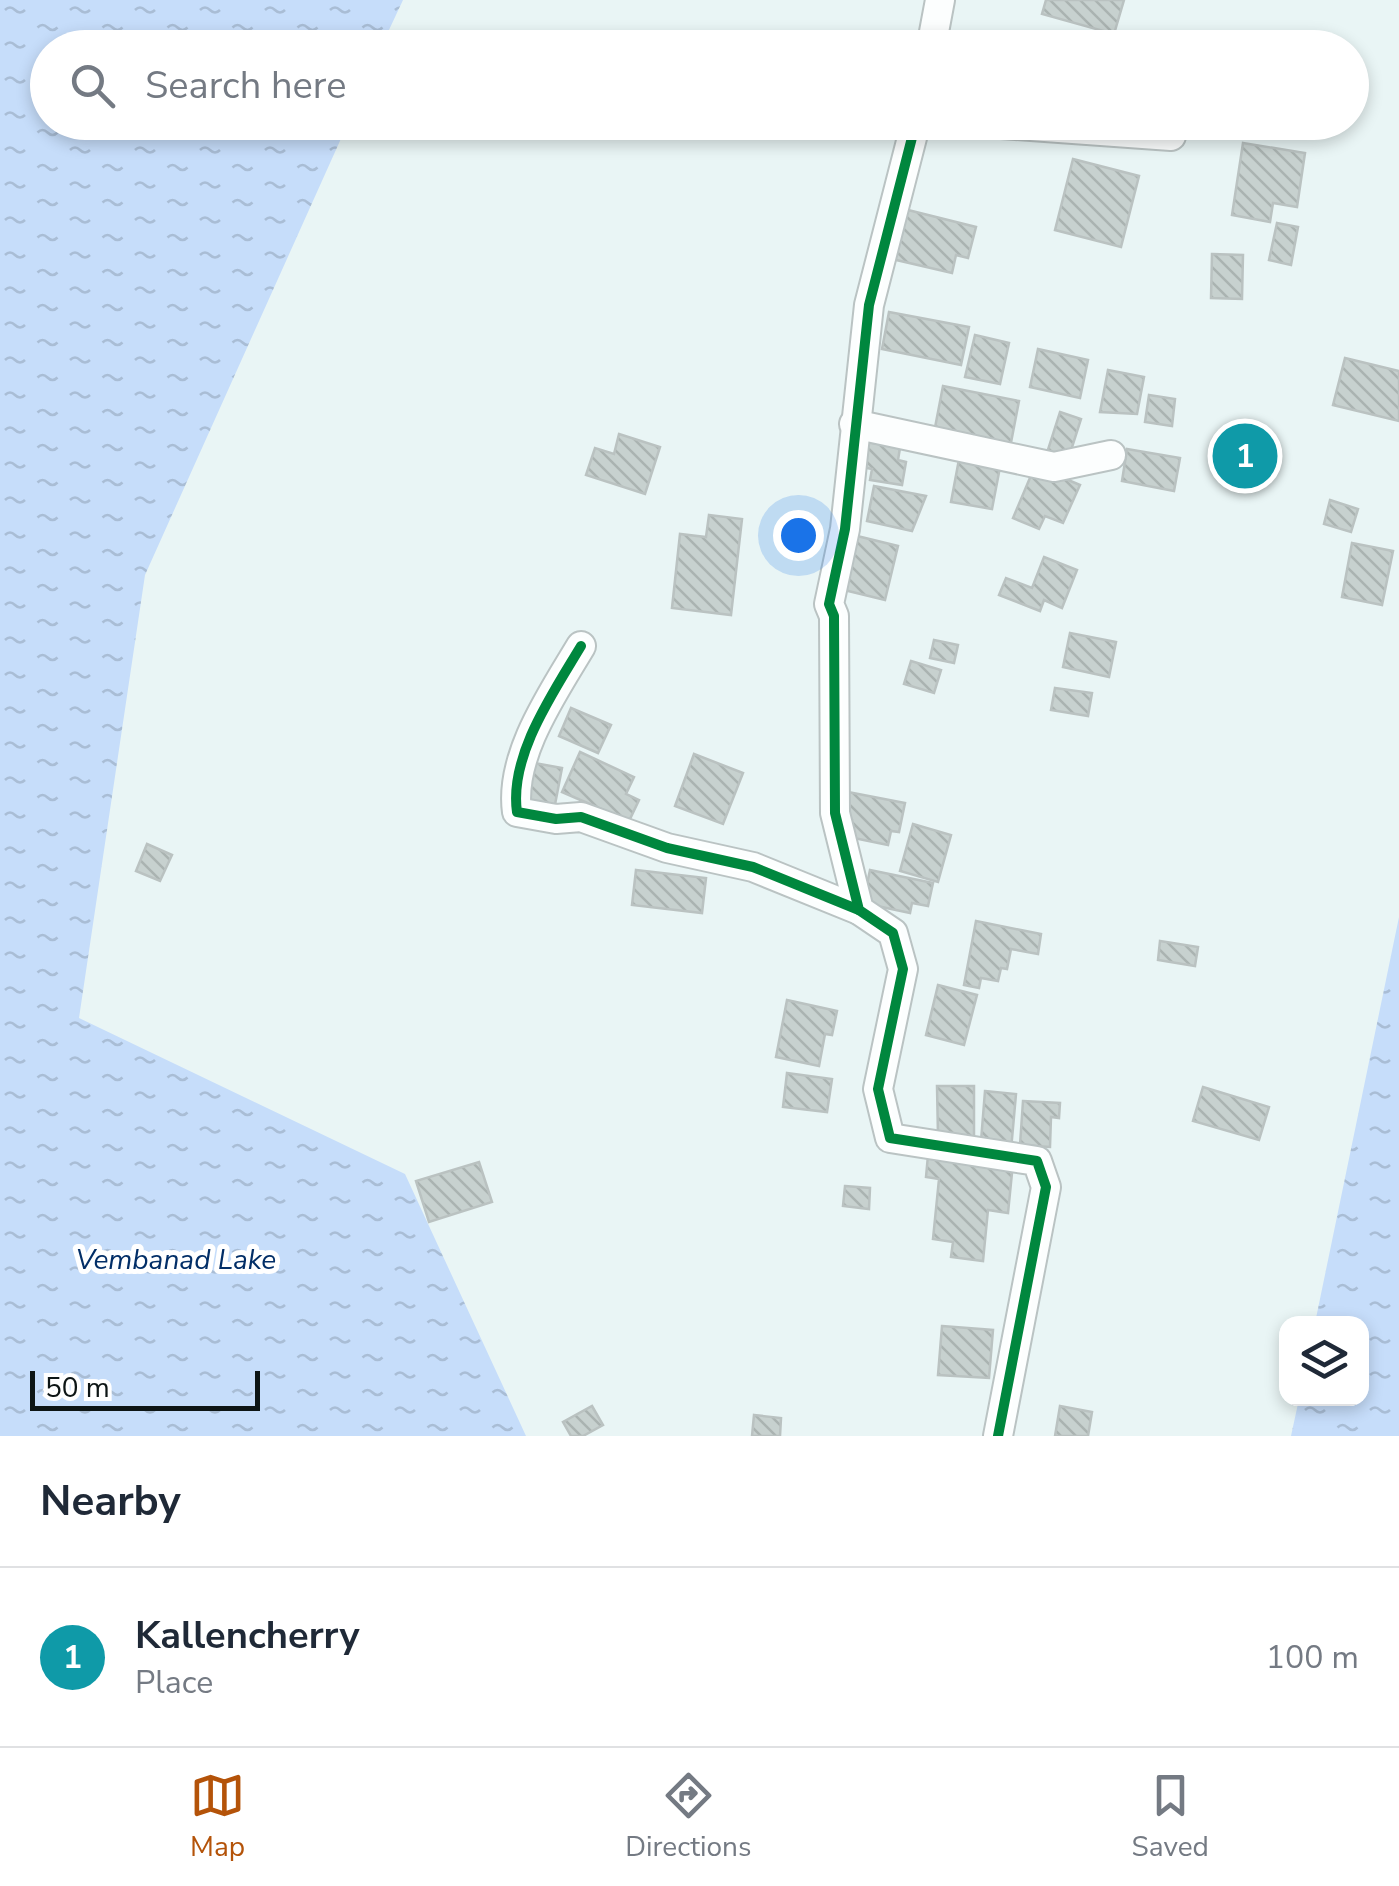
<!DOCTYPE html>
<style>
body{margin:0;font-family:"Nunito Sans",sans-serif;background:#f2f2f3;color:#1f2937}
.controls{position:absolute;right:30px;bottom:30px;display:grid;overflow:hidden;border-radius:20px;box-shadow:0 5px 15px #0003}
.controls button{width:90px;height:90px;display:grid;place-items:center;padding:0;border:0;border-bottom:2px solid #e0e1e3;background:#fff;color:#1f2937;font:50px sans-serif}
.scale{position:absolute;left:30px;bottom:25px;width:230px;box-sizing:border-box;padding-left:10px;border:5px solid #0d1515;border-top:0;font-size:28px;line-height:35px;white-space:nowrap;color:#0d1515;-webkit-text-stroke:8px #fff;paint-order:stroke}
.you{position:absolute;left:798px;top:535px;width:35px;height:35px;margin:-25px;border:8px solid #fff;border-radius:50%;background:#1a73e8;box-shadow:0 0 0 15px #1a73e833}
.badge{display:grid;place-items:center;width:65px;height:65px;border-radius:50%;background:#b45309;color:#fff;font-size:32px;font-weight:700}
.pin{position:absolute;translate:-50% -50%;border:5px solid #fff;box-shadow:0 2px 10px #0006}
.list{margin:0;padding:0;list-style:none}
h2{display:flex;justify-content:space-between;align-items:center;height:130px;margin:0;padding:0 40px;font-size:42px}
h2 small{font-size:32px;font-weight:400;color:#747a83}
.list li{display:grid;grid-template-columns:65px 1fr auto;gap:30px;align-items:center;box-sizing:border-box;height:180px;padding:0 40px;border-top:2px solid #e0e1e3}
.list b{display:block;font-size:38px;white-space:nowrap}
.list p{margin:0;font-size:32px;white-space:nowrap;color:#747a83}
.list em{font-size:32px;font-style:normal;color:#747a83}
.icon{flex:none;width:55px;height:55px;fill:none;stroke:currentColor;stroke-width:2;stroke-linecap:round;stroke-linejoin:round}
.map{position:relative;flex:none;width:1399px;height:1436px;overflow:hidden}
.search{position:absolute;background:#fff;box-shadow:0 5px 15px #0003;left:30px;right:30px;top:30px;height:110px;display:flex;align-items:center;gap:25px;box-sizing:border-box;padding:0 35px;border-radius:55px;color:#747a83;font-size:38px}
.sheet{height:310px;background:#fff}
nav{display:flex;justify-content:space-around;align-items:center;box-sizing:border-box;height:140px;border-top:2px solid #e0e1e3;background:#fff;font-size:28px;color:#747a83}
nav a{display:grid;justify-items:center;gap:5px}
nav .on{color:#b45309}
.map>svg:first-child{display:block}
.water{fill:url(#water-ripples)}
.building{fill:url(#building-back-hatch);stroke:#bac2c1;stroke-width:2.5}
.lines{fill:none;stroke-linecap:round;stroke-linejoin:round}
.minor-casing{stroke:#bac3c3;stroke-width:32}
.minor{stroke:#fcfefe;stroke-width:28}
.cycleway-casing{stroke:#fff;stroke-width:16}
.cycleway{stroke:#00873e;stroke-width:10}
.labels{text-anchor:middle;stroke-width:10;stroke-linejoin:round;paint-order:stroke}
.water-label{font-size:28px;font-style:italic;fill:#022e67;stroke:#fff}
</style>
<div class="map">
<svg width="1399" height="1436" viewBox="0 0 1399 1436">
<defs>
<pattern id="water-ripples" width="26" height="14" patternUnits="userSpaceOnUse" patternTransform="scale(2.5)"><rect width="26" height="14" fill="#c6ddfa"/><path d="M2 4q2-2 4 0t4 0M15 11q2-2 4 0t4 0" fill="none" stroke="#a9bdd5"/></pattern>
<pattern id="building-back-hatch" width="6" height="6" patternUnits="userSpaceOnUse" patternTransform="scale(2.5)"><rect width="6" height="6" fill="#c7d1cf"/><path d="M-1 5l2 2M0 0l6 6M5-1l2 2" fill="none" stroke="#aab3b1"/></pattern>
</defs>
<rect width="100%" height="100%" fill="#e9f5f5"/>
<g class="water">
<path d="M0 0H403L381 47 48 48V122L348 123 145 575 79 1018 405 1174 526 1436H0Z"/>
<path d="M1399 917V1436H1291L1299 1399 1362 1398V1324L1315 1323Z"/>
</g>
<g class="building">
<path d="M1046 0H1124L1114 34 1042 14Z"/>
<path d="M1243 143 1305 153 1297 207 1273 203 1270 222 1232 215Z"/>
<path d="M1073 159 1139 176 1121 247 1055 230Z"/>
<path d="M904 209 976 227 968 258 956 255 952 273 892 259Z"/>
<path d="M1277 223 1298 227 1291 265 1269 260Z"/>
<path d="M1212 254 1243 255 1242 299 1211 298Z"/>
<path d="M889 312 969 327 961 365 882 349Z"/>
<path d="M975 335 1009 343 1000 384 965 377Z"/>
<path d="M1038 349 1088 360 1080 398 1030 387Z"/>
<path d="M1345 358 1399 371V421L1333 405Z"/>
<path d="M1108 370 1144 377 1137 414 1100 412Z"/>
<path d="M943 386 1019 401 1009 453 933 438Z"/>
<path d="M1149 395 1175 399 1172 426 1145 422Z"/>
<path d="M1060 412 1081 419 1067 463 1046 456Z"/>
<path d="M619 434 660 447 645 494 586 475 595 448 614 454Z"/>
<path d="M1231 439 1265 446 1259 473 1225 466Z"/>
<path d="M861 441 900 448 898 460 906 462 902 485 870 480 872 469 857 466Z"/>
<path d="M1127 449 1180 458 1174 491 1122 481Z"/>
<path d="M960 454 1001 462 992 509 951 502Z"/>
<path d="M1035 466 1080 485 1063 523 1045 516 1039 529 1013 518Z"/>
<path d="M874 486 926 496 912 531 867 521Z"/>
<path d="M1330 500 1358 509 1351 532 1324 524Z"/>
<path d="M709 515 742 519 731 615 672 608 680 534 706 537Z"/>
<path d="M849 534 898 546 885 600 836 588Z"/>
<path d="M1352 543 1393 551 1382 605 1342 597Z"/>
<path d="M1044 557 1077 570 1062 608 1044 600 1040 611 999 595 1006 578 1032 588Z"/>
<path d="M1070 633 1116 642 1109 677 1063 667Z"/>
<path d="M934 640 958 645 954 663 930 658Z"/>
<path d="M911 661 941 670 934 693 904 684Z"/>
<path d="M1055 688 1092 693 1088 716 1051 710Z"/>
<path d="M571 708 611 725 598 753 559 736Z"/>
<path d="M580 752 634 777 626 794 639 800 629 821 562 792Z"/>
<path d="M694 754 743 773 723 824 675 806Z"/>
<path d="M529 762 562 768 553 815 520 809Z"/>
<path d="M848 792 905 803 899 832 891 831 888 845 849 837 852 820 843 818Z"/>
<path d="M913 824 951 835 938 882 900 871Z"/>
<path d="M147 844 172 855 160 881 136 871Z"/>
<path d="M636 870 706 878 702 913 632 905Z"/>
<path d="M870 870 933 883 928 906 912 903 910 913 863 903Z"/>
<path d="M976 921 1041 934 1038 954 1011 949 1007 969 1001 968 998 981 981 978 979 988 964 985Z"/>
<path d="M1160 941 1198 947 1195 966 1158 960Z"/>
<path d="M938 985 977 995 964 1045 926 1035Z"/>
<path d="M787 1000 837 1011 832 1035 825 1034 819 1066 776 1057Z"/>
<path d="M787 1073 832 1079 827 1112 783 1107Z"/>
<path d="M937 1086H974V1138L938 1137Z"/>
<path d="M1203 1087 1269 1107 1259 1140 1193 1121Z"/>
<path d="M985 1091 1016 1094 1011 1150 981 1141Z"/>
<path d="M1023 1101 1060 1103 1059 1118 1051 1117 1050 1147 1020 1145Z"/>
<path d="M928 1155 1013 1163 1008 1213 988 1210 983 1261 951 1257 953 1242 933 1239 939 1179 926 1177Z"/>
<path d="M479 1162 492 1202 429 1222 416 1181Z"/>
<path d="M845 1186 870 1188 869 1209 843 1206Z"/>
<path d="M942 1326 993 1330 989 1378 938 1375Z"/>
<path d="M592 1406 603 1425 583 1436H571L563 1422Z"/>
<path d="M1060 1406 1092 1412 1088 1436H1055Z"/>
<path d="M754 1415 781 1418 780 1436H752Z"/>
</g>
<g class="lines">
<g class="minor-casing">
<g id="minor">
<path d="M931 48 940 0"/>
<path d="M916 122 869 305 845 529 829 604 834 616 835 813 859 910 893 933 903 969 878 1089 890 1138 1037 1161 1046 1187 998 1436"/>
<path d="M973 122 1171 136"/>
<path d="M854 424 1054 467 1111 455"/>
<path d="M581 646C553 693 509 756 517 812L556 819 581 817 667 848 753 867 859 910"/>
</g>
</g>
<use href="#minor" class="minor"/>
<g class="cycleway-casing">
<g id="cycleway">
<path d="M916 122 869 305 845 529 829 604 834 616 835 813 859 910 893 933 903 969 878 1089 890 1138 1037 1161 1046 1187 998 1436"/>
<path d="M581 646C553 693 509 756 517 812L556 819 581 817 667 848 753 867 859 910"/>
</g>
</g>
<use href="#cycleway" class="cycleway"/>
</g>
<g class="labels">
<g class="water-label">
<text x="176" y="1269">Vembanad Lake</text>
</g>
</g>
</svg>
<div class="controls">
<button><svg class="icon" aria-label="layers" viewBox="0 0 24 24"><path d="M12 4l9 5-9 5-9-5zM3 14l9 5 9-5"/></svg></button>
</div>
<div class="scale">50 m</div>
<div class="you"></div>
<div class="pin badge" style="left:1245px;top:456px;background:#0f9aa8">1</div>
<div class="search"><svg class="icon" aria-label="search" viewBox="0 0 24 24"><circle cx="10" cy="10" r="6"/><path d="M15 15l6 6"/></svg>Search here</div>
</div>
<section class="sheet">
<h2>Nearby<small></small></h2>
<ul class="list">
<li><span class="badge" style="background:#0f9aa8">1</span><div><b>Kallencherry</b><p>Place</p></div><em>100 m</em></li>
</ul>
</section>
<nav>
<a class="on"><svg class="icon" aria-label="map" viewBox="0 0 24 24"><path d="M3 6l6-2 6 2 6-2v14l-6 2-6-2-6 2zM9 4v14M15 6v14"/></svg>Map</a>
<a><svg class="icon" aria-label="directions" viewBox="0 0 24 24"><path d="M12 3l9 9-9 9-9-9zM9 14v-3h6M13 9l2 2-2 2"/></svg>Directions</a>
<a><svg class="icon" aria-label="saved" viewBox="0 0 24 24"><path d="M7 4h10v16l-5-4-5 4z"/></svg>Saved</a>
</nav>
